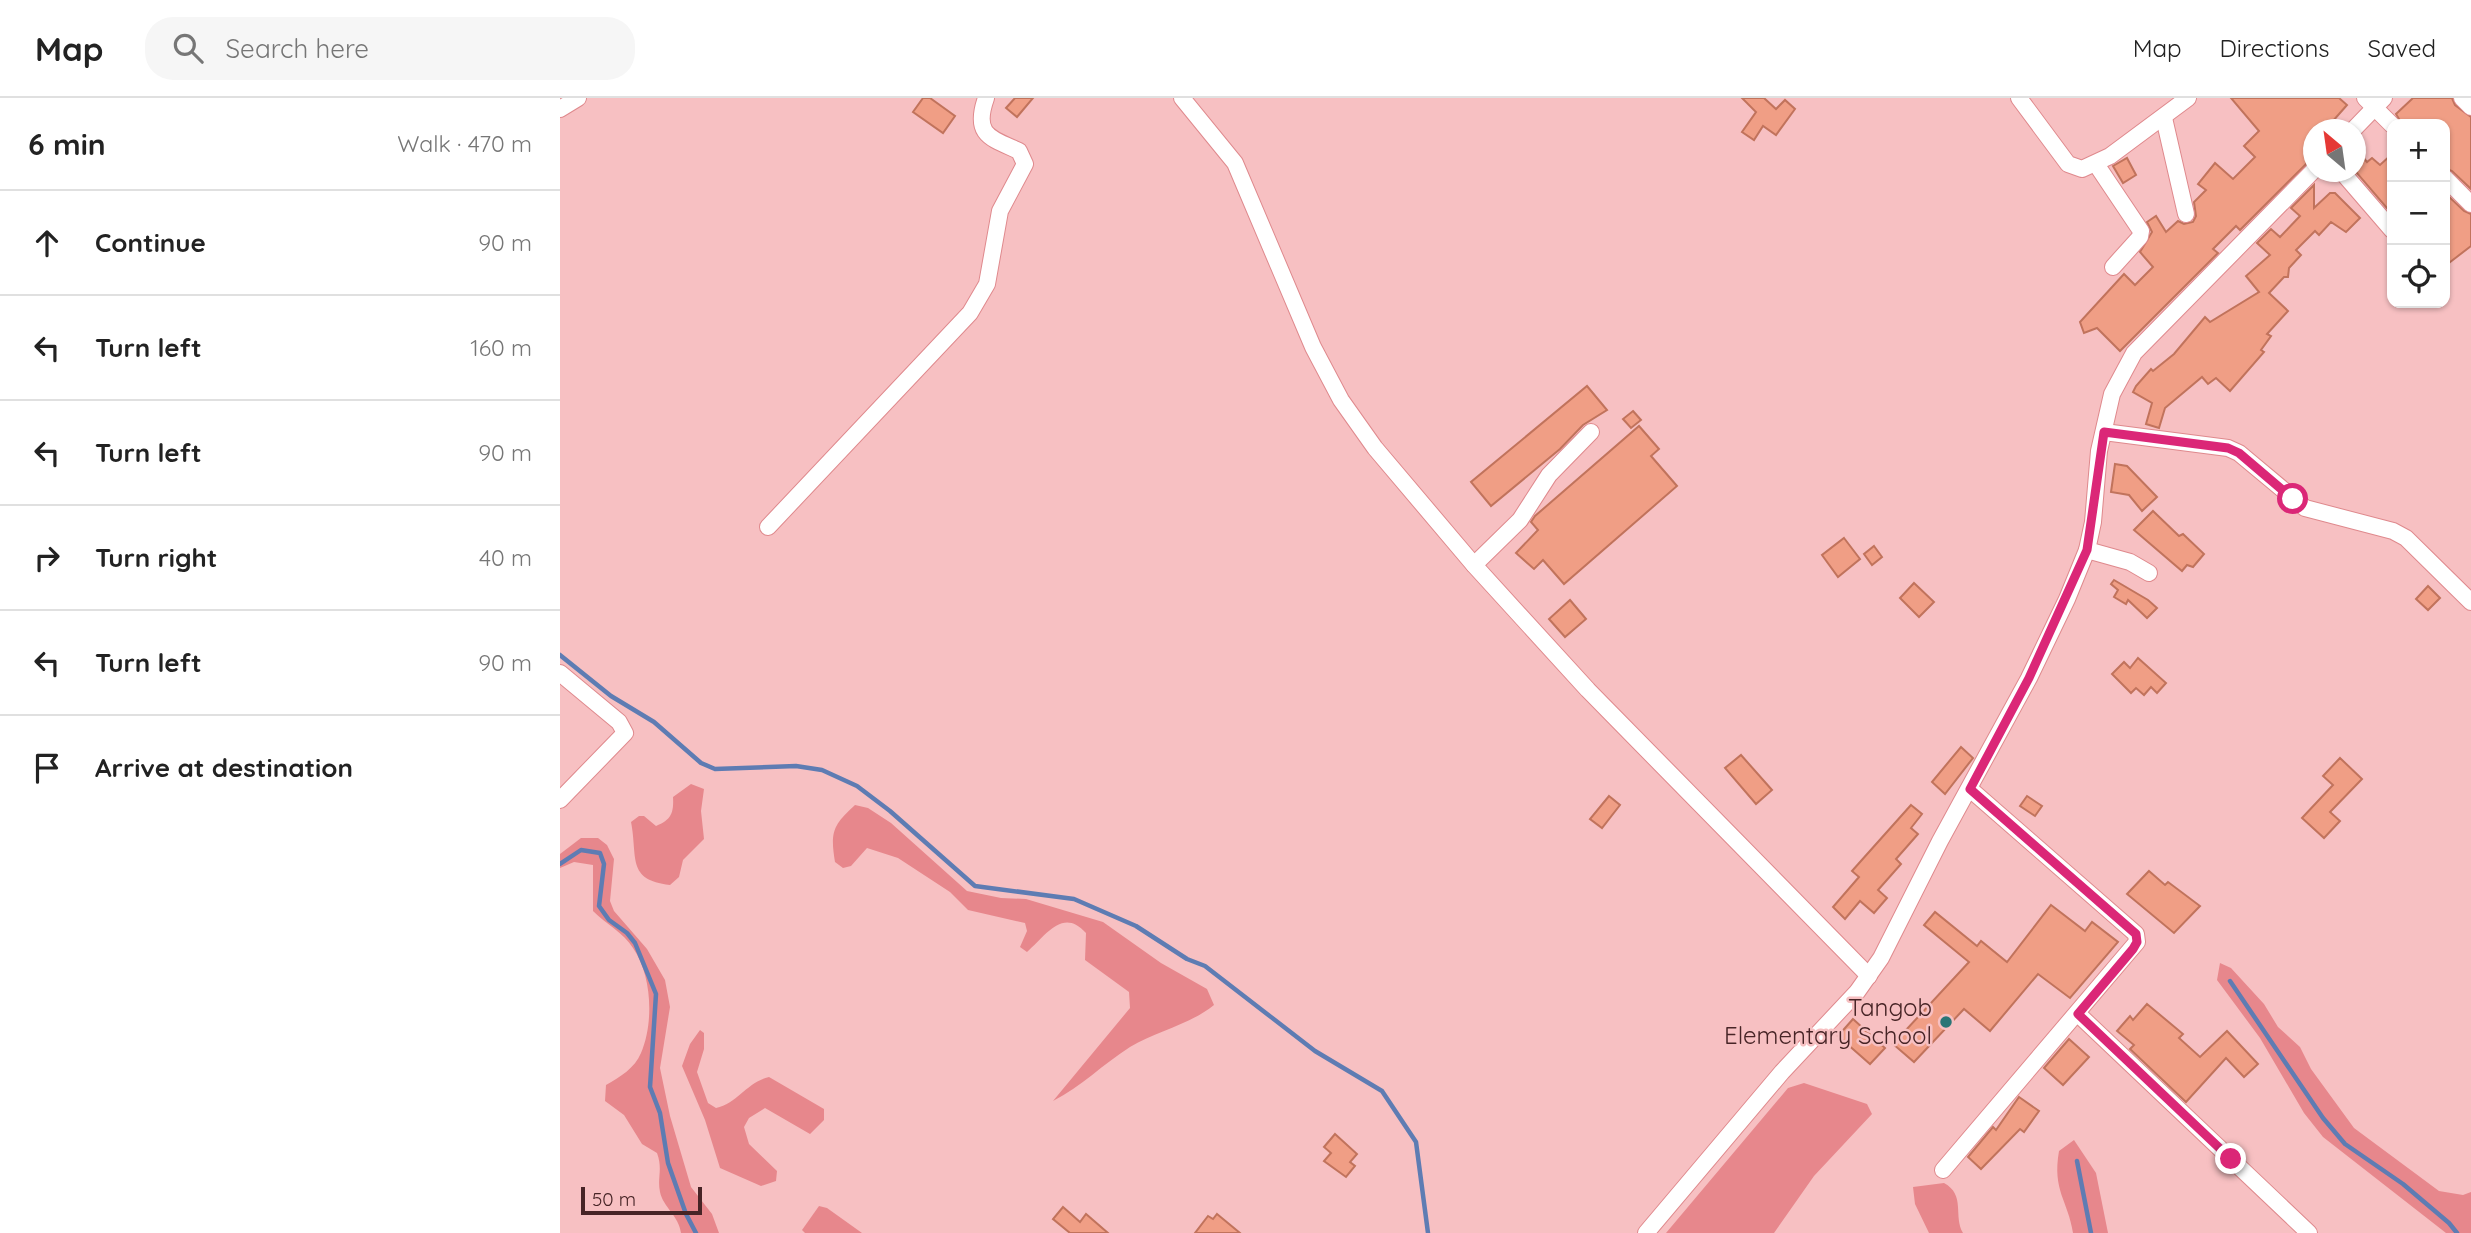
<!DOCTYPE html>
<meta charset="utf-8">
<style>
body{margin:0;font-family:Quicksand,sans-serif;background:#f6f6f6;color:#222}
.controls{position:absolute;right:21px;top:21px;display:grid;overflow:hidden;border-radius:14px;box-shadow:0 2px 5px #0004}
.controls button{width:63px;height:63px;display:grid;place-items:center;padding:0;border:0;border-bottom:2px solid #e0e0e0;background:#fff;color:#222;font:35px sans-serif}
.compass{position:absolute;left:1743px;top:21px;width:63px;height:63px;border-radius:50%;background:#fff;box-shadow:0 2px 5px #0004;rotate:331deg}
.scale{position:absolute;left:21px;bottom:18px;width:121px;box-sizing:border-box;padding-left:7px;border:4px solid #472426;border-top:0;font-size:19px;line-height:24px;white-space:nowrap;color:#472426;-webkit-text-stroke:5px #f7c0c2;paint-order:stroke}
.stop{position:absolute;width:21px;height:21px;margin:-16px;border:5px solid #db2777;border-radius:50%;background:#fff}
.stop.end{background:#db2777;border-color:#fff;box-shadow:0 2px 7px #0008}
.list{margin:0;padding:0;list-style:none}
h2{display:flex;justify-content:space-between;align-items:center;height:91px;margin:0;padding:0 28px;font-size:30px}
h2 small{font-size:23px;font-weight:400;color:#767676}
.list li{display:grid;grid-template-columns:46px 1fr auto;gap:21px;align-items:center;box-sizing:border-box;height:105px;padding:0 28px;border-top:2px solid #e0e0e0}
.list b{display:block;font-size:26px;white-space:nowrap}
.list em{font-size:23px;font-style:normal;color:#767676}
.icon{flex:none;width:38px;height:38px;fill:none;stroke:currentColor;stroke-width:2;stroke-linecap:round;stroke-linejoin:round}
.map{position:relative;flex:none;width:1911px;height:1135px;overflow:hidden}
header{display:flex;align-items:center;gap:42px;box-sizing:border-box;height:98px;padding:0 35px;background:#fff;border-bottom:2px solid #e0e0e0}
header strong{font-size:33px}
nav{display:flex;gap:38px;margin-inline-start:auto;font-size:24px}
.search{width:490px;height:63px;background:#f6f6f6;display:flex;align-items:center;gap:18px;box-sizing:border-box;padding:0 24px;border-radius:28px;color:#767676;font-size:26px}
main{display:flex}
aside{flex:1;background:#fff}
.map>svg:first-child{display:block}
.green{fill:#e7878c}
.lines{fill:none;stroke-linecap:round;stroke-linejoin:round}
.stream{stroke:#5e7cb3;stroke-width:4.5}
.building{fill:#f09e85;stroke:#c1735c;stroke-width:2}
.minor-casing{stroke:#df898d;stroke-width:18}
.minor{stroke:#fff;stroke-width:16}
.route{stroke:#db2777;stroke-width:9}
.poi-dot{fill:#2a7576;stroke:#f7c0c2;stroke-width:2.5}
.labels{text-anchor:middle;stroke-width:5;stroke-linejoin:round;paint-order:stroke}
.poi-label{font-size:24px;fill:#472426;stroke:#f7c0c2;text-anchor:end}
</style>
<header>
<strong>Map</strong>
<div class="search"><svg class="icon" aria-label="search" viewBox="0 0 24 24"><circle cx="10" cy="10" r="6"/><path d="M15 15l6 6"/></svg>Search here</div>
<nav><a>Map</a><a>Directions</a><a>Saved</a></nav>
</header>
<main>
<aside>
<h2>6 min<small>Walk · 470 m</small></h2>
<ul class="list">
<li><svg class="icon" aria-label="ahead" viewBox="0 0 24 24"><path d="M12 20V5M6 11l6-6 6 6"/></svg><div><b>Continue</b></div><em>90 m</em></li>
<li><svg class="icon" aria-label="left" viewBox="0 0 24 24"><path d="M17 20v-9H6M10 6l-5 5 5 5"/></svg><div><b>Turn left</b></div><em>160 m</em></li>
<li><svg class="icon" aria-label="left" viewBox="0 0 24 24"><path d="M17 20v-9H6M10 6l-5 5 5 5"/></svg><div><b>Turn left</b></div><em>90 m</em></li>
<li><svg class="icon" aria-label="right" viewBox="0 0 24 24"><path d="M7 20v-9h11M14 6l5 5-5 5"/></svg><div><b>Turn right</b></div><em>40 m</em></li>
<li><svg class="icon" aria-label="left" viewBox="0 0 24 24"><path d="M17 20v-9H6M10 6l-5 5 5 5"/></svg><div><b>Turn left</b></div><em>90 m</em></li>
<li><svg class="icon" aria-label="arrive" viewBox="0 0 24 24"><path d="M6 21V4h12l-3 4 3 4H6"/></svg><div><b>Arrive at destination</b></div></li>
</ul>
</aside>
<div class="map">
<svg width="1911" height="1135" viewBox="0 0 1911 1135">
<rect width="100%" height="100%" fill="#f7c0c2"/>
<g class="green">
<path d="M131 686 144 691 141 713 144 741 123 762 119 779 110 787C66 782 78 759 71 724L79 718H84L96 728C111 722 114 715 113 699Z"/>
<path d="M295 707 308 710 331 725 407 793 441 800 466 801 543 824 601 865 647 891 654 907C629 927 597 933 570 949 543 966 521 989 493 1003L570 910 569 894 525 862 526 835C503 809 486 837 467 854L460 849 467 833 465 825 408 812 390 794 338 760 307 750 291 768 283 770 275 764C270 734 273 727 295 707Z"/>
<path d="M21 740H38L47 747 54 761 50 803 54 813 87 851 105 882 110 909 100 970 110 1018 131 1089 152 1116 159 1135H121C119 1118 103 1109 100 1094 97 1080 103 1071 97 1055L82 1046 64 1017 45 1003 46 987C60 979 75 970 81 955 94 925 92 877 73 850 64 835 46 826 33 813V767L14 764 0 770V756Z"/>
<path d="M1660 865 1671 870 1704 906 1718 929 1740 949 1751 971 1794 1030 1879 1093 1903 1097 1911 1094V1135H1886L1763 1039 1744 1015 1700 940 1657 882Z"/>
<path d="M140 932 144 935V951L137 974 148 1005 156 1010C178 1005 187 984 209 979L264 1011V1022L250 1036 205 1010 189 1020 184 1029 189 1046 217 1073 216 1083 201 1088 160 1070 145 1022 122 968 130 946Z"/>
<path d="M1244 985 1307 1006 1312 1016 1254 1078 1214 1135H1106L1228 990Z"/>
<path d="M1514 1042 1536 1075 1548 1135H1513C1508 1102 1492 1093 1499 1053Z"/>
<path d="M1384 1085C1406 1097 1393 1118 1403 1135H1369L1355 1106 1353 1089Z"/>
<path d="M259 1108 267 1110 302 1135H245L242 1132Z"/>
</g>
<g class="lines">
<g class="stream">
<path d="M0 557 51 598 94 624 141 665 155 671 236 668 262 672 297 688 330 713 415 788 514 801 576 828 627 861 645 868 755 953 822 993 856 1044 868 1135"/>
<path d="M0 766 21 752 40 755 44 766 39 808 49 822 67 835 75 845 96 896 90 989 100 1015 108 1065 126 1116 136 1135"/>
<path d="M1670 883 1763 1020 1785 1046 1843 1086 1889 1125 1897 1135"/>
<path d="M1517 1063 1531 1135"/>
</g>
</g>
<g class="building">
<path d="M363 0H370L395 18 383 35 353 14Z"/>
<path d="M455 0H473L457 19 446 10Z"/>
<path d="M1182 0H1204L1216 11 1225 2 1235 11 1216 37 1203 28 1194 42 1182 34 1196 14Z"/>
<path d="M1671 0H1779L1787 7 1765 32H1754V62L1747 65 1680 132 1676 128 1653 151 1658 155 1560 253 1537 230 1524 235 1520 224 1564 176 1575 187 1593 169 1580 154 1592 134 1587 124 1596 118 1606 134 1618 123 1624 126 1633 124 1636 118 1634 104 1646 92 1638 86 1655 65 1673 81 1695 59 1684 48 1699 33Z"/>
<path d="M1853 0H1892L1895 7 1911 19V91L1892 73 1885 70V26H1842L1836 16Z"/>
<path d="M1796 51 1807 64 1812 60 1820 67 1832 56V116L1796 74Z"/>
<path d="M1567 60 1576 77 1563 85 1553 68Z"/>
<path d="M1754 87V110L1770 95H1775L1800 120 1786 134 1771 124 1759 137 1755 133 1736 152 1741 157 1729 170 1728 179H1724L1709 195 1728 213 1707 236 1711 238 1701 252 1704 254 1670 293 1656 280 1648 286 1642 279 1605 310 1599 330 1586 326 1592 305 1573 294 1576 288 1591 271 1593 273 1614 256 1645 219 1650 224 1699 194 1686 178 1710 157 1697 145 1711 131 1720 139 1740 118 1731 110Z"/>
<path d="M1885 95 1904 113 1911 116V148L1885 168Z"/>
<path d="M1027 288 1047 312 1023 327 1000 351 931 408 911 384Z"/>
<path d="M1073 313 1081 322 1071 330 1063 321Z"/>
<path d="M1079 328 1099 351 1091 358 1117 388 1004 486 983 462 974 471 956 455 978 432 971 424 975 418Z"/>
<path d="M1555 366 1567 368 1597 399 1582 413 1569 397 1551 394Z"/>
<path d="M1593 413 1619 438 1623 436 1644 456 1633 469 1627 467 1622 473 1574 432Z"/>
<path d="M1284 440 1300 461 1278 479 1262 457Z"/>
<path d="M1314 448 1322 459 1312 467 1304 456Z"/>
<path d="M1554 482 1588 502 1597 510 1587 520 1568 502 1566 506 1554 499 1558 492 1551 486Z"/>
<path d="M1354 485 1374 504 1359 519 1340 500Z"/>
<path d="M1868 488 1880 500 1868 512 1856 501Z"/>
<path d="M1010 502 1026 521 1005 539 989 521Z"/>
<path d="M1578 560 1606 585 1597 595 1591 589 1584 597 1576 590 1571 595 1552 576 1564 564 1570 570Z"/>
<path d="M1401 649 1413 660 1385 696 1372 684Z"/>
<path d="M1181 657 1212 692 1196 706 1165 670Z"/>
<path d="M1780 660 1802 681 1770 714 1780 723 1764 740 1742 720 1773 687 1763 678Z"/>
<path d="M1049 698 1060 707 1042 730 1030 721Z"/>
<path d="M1467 698 1482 708 1475 718 1460 708Z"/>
<path d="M1351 707 1362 716 1351 730 1358 736 1336 761 1341 766 1318 792 1327 800 1314 815 1300 803 1285 821 1273 809 1299 779 1292 773Z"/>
<path d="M1589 773 1605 787 1608 784 1640 808 1614 835 1567 796Z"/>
<path d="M1491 807 1525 833 1532 824 1558 844 1510 900 1478 876 1430 933 1404 911 1354 964 1333 946 1409 864 1364 827 1375 814 1417 848 1421 843 1447 864Z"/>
<path d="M1587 906 1623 936 1619 940 1640 959 1667 933 1698 966 1684 979 1666 960 1626 1004 1570 951 1574 947 1557 933 1570 918 1573 922Z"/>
<path d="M1293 921 1325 950 1310 966 1278 938Z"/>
<path d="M1509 941 1529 959 1503 987 1484 970Z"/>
<path d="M1459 999 1479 1013 1464 1034 1460 1031 1421 1071 1408 1059 1433 1029 1436 1032Z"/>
<path d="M775 1036 797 1056 790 1064 795 1068 786 1079 764 1063 771 1055 764 1049Z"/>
<path d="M503 1109 520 1124 526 1116 548 1135H510L493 1121Z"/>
<path d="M657 1116 680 1135H635L648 1118 653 1121Z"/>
</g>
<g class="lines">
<g class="minor-casing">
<g id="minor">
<path d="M622 0 675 65 753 249 781 302 815 350 914 467 1028 592 1309 878"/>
<path d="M1459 0 1508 66 1522 71 1550 58 1628 0"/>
<path d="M1805 0 1832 27"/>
<path d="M1902 0 1911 9"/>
<path d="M0 11 18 0"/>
<path d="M1604 20 1626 116"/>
<path d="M1793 32 1824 0"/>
<path d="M1536 66 1581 133 1580 139 1553 169"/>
<path d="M1782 74 1832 132"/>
<path d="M1885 80 1911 106"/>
<path d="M1544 334 1668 350 1679 355 1745 410 1833 433 1846 440 1911 504"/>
<path d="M208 429 410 215 427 186 440 113 465 66 459 53C430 40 413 37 426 0"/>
<path d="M1527 452 1570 464 1589 475"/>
<path d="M914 467 960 422 989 377 1031 334"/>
<path d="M0 575 59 624 65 635 0 702"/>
<path d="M1518 916 1749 1135"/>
<path d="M1383 1072 1577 844 1576 836 1410 691"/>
<path d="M1086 1135 1222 974 1297 894 1321 860 1380 743 1469 580 1507 501 1527 452 1533 424 1539 353 1552 296 1574 255 1754 72"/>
</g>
</g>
<use href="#minor" class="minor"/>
</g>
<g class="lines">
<path class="route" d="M1671 1061 1518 916 1573 851 1577 844 1576 836 1410 691 1469 580 1527 452 1544 334 1668 350 1679 355 1733 401"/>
</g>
<circle class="poi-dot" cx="1386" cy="924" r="7"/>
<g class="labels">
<g class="poi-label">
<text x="1372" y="918">Tangob<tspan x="1372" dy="28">Elementary School</tspan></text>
</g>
</g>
</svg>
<div class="controls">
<button>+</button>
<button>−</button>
<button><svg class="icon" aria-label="locate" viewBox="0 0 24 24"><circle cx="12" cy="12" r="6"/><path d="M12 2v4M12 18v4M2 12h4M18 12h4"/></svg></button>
</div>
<svg class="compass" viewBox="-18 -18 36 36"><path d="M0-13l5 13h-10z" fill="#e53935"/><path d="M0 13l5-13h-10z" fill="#767676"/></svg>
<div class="scale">50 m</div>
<div class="stop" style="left:1733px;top:401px"></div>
<div class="stop end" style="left:1671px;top:1061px"></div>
</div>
</main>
